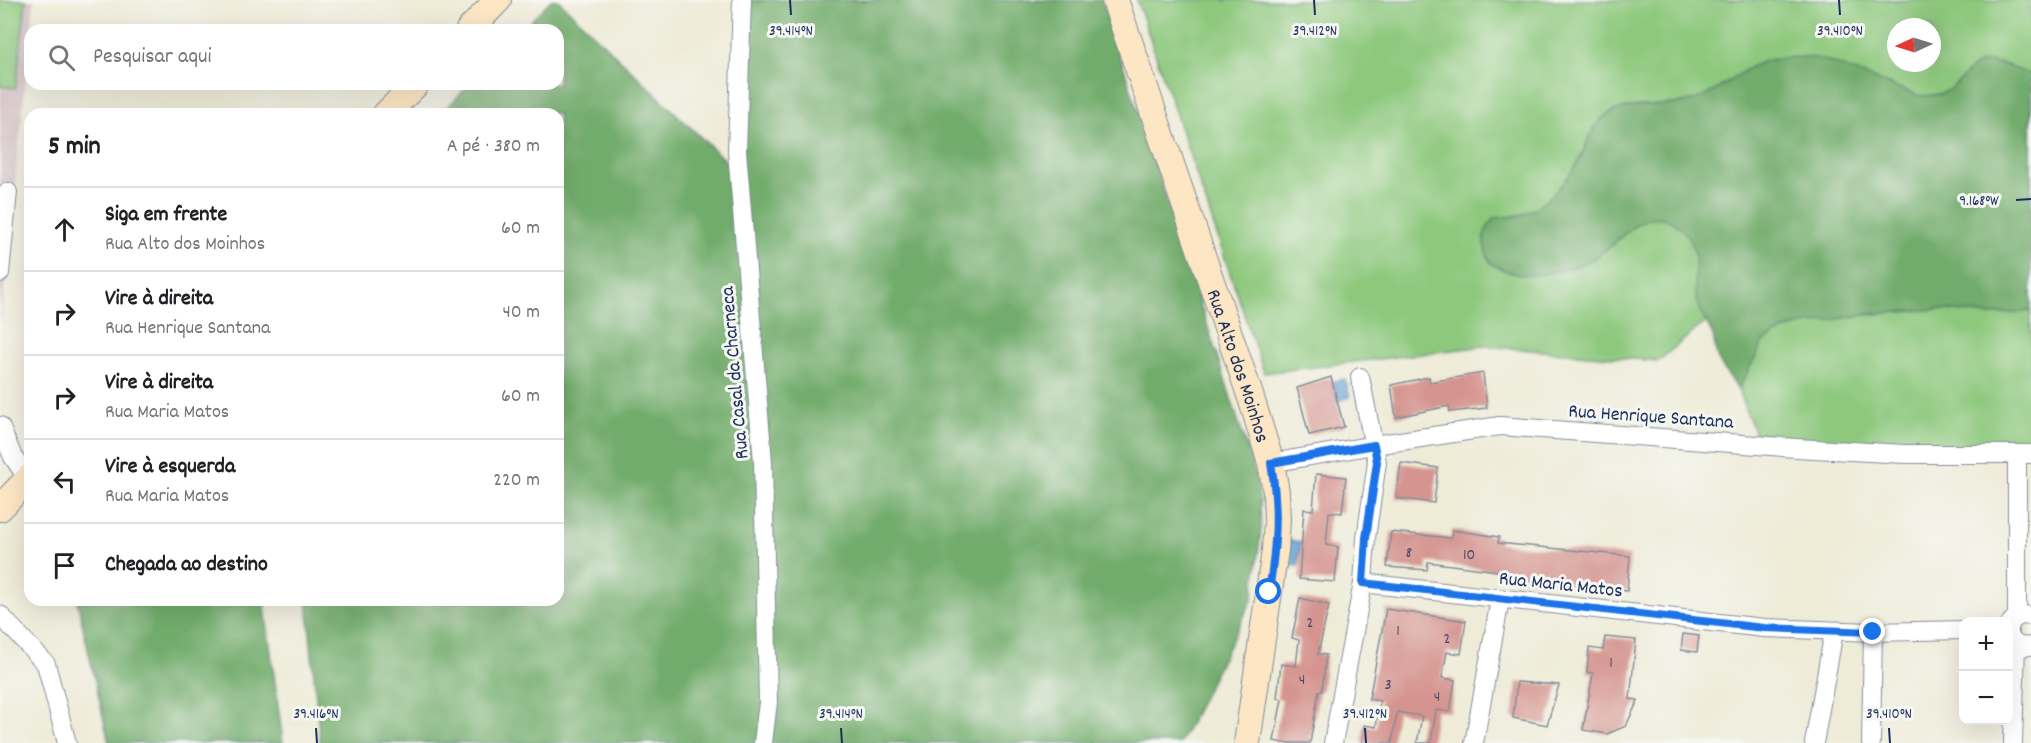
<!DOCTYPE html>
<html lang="pt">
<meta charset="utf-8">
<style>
body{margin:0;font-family:Dekko,sans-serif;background:#f6f6f6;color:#202124}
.controls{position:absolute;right:18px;bottom:18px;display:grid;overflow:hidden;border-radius:12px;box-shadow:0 6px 24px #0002}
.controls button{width:54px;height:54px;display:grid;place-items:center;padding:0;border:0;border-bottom:2px solid #e0e0e0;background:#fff;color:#202124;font:30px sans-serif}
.compass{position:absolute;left:1887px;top:18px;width:54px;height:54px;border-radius:50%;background:#fff;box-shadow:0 6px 24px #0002;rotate:266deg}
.stop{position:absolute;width:18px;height:18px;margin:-14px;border:4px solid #1a73e8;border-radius:50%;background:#fff}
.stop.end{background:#1a73e8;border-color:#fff;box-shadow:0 2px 6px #0008}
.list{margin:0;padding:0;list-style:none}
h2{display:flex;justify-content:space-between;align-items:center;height:78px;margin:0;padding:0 24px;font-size:26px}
h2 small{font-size:20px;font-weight:400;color:#757577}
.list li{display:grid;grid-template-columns:39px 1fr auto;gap:18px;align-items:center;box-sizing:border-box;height:84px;padding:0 24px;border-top:2px solid #e0e0e0}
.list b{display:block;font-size:22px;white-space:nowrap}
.list p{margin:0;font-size:20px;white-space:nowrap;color:#757577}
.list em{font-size:20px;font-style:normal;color:#757577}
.icon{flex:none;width:33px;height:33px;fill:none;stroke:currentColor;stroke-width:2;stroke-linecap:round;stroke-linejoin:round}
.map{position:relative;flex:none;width:2031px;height:743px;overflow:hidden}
.search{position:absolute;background:#fff;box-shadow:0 6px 24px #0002;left:24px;top:24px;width:540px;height:66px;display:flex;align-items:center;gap:15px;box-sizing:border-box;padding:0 21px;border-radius:18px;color:#757577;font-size:22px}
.panel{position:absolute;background:#fff;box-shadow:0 6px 24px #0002;left:24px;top:108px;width:540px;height:498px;border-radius:18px}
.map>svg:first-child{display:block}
.industrial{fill:#d2bec3}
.green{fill:#8dc87d;stroke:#547c6e;stroke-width:1.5;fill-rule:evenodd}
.forest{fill:#72ac6c;stroke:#466e65;stroke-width:1.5}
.water{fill:#65a2d6;stroke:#40689a;stroke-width:1.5}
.building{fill:#d5948f}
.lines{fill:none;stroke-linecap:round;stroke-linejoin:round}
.street-casing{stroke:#848d9a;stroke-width:20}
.secondary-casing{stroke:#848d9a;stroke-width:28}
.street{stroke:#fff;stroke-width:18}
.secondary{stroke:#fce6c4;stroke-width:26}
.route{stroke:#1a73e8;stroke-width:8}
.ticks{fill:none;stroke:#1b2f5e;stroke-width:2}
.labels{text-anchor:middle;stroke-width:6;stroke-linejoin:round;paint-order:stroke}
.number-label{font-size:16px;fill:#4a486a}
.street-label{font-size:20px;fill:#1b2f5e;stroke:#f6f6f2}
.ticks-label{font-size:15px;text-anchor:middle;fill:#1b2f5e;stroke:#f6f6f2;stroke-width:6;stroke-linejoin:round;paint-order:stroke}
</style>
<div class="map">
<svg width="2031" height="743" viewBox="0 0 2031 743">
<rect width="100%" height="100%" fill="#f6f6f2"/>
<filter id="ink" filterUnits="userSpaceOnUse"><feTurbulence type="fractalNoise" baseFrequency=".0167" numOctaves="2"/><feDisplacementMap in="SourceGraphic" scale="12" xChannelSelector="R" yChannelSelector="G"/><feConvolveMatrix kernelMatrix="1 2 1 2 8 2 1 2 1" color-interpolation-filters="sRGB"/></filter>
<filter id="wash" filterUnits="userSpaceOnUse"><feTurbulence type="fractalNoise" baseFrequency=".008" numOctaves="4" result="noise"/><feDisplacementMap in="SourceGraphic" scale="24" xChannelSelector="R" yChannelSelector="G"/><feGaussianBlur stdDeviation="1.35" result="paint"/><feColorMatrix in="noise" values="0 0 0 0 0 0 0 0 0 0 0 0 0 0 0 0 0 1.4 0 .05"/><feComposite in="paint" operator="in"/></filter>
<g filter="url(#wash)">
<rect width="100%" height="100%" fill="#eeebd7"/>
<path class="industrial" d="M0 0H34L0 327Z"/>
<g class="green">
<path d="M0 0H26L16 88 0 86Z"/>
<path d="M1137 0H2031V162L1809 237 1658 361 1485 346 1264 373ZM1896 27H1932V63H1896Z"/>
<path d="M1939 309 1989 315 2031 311V451L1760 446 1738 390C1743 380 1757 348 1764 341 1788 317 1902 312 1939 309Z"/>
</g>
<g class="forest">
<path d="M551 0H558L740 175 752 0H1102L1256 476 1260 503 1261 530 1253 598 1180 743H320L307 600H558V114H441L470 84H558V30H522Z"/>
<path d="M1805 57 1822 59 1917 95C1964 101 1960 61 1990 62 2005 62 2017 70 2031 75V311L1989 315 1939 309 1867 314 1788 328 1764 341 1738 390C1732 380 1723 370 1718 359 1715 351 1715 341 1712 333 1708 324 1702 317 1699 308 1687 277 1710 250 1675 224 1643 200 1617 248 1591 260 1573 269 1539 277 1520 275 1509 273 1499 268 1490 263 1482 242 1480 236 1494 218 1504 217 1517 217 1526 213 1550 203 1574 173 1584 150 1590 136 1595 120 1610 113 1632 102 1667 108 1691 101 1714 95 1731 78 1751 67 1768 57 1786 58 1805 57Z"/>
<path d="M77 600H264L283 743H109Z"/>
</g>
<g class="water">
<path d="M1345 379 1350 397 1338 401 1332 382Z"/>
<path d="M1287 540 1301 542 1298 566 1285 564Z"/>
</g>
<g id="blocks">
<g class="building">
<path d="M1483 373 1487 408 1450 412 1449 406 1396 417 1391 385 1429 377 1430 382Z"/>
<path d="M1331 377 1344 427 1309 435 1297 388Z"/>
<path d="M1401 463 1438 468 1434 503 1396 498Z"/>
<path d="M1316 474 1346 477 1342 513 1329 512 1326 545 1338 547 1335 582 1299 579 1304 509 1313 510Z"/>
<path d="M1452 530 1499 537 1498 543 1630 556 1627 591 1505 578 1506 572 1428 562 1427 570 1387 567 1391 532 1451 538Z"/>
<path d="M1300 598 1329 605 1318 654 1326 655 1322 691H1319L1310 743H1283L1274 741 1282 699 1277 698 1281 664 1296 666 1299 640 1292 638Z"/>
<path d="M1386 609 1466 621 1461 654 1447 652 1442 678 1455 680 1450 712 1436 710 1431 743H1417L1422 716 1397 712 1392 743H1362L1364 725 1376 727 1380 701 1369 699Z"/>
<path d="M1683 634 1699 636 1697 652 1681 650Z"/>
<path d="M1605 637 1636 640 1630 699 1638 700 1626 726 1607 734 1583 730 1593 673 1587 672 1589 648 1603 650Z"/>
<path d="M1517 682 1559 685 1547 725 1513 718Z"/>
</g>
</g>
</g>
<g filter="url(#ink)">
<use href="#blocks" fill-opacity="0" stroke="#848d9a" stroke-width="1.5"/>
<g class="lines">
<g class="street-casing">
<g id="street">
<path d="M742 0 737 151 763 462 768 702 763 743"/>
<path d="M0 273 8 192"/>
<path d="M1360 377 1377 462 1366 538 1363 583 1764 628 1873 632 1964 630"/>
<path d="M0 426 13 457 28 479"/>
<path d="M2017 454V617"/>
<path d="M1271 463 1374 445 1500 426 1796 448 1905 454H2031"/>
<path d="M0 615 46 664 67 743"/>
<path d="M2031 616C2002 609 2001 652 2031 646"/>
<path d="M1333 743 1363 583"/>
<path d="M1474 743 1500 600"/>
<path d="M1814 743 1834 631"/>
<path d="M1871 743 1873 632"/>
<path d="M2013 743 2016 644"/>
</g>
</g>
<g class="secondary-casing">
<g id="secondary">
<path id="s1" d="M1115 0 1251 398 1271 463 1276 492 1277 521 1275 550 1247 743"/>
<path d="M469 30 498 0"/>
<path d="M386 114 416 84"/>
<path d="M0 508 30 477"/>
</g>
</g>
<use href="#street" class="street"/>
<use href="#secondary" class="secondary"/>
</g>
</g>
<g class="lines" filter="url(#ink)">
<path class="route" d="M1269 592C1276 545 1279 510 1271 463L1374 445 1377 462 1366 538 1363 583 1764 628 1873 632"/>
</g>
<path class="ticks" d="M790 0 791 15M1314 0 1315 15M1839 0 1840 15M2016 200 2031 199M316 728 317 743M841 728 842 743M1365 728 1366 743M1889 728 1890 743"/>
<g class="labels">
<g class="number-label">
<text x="1409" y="557">8</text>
<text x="1469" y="559">10</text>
<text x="1310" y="627">2</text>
<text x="1398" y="635">1</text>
<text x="1447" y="643">2</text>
<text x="1611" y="667">1</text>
<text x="1302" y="684">4</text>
<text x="1388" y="689">3</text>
<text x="1437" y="701">4</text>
</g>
<g class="street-label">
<text dy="7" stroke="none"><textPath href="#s1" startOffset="386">Rua Alto dos Moinhos</textPath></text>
<text transform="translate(733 373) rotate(-95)" y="7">Rua Casal da Charneca</text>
<text transform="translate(1651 415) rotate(4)" y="7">Rua Henrique Santana</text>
<text transform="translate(1561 583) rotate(6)" y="7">Rua Maria Matos</text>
</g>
</g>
<g class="ticks-label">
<text x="791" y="35">39.414°N</text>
<text x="1315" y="35">39.412°N</text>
<text x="1840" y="35">39.410°N</text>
<text x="1979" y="205">9.168°W</text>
<text x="316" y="718">39.416°N</text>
<text x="841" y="718">39.414°N</text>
<text x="1365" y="718">39.412°N</text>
<text x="1889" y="718">39.410°N</text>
</g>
</svg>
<div class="controls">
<button>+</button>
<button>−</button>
</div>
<svg class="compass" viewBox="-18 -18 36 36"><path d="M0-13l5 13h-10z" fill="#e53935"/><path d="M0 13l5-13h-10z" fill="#757577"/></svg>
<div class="stop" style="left:1269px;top:592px"></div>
<div class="stop end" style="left:1873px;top:632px"></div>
<div class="search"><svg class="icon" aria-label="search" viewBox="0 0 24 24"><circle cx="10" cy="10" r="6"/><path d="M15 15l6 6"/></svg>Pesquisar aqui</div>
<section class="panel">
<h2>5 min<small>A pé · 380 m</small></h2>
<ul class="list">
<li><svg class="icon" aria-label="ahead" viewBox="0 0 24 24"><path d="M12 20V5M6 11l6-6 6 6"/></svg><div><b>Siga em frente</b><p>Rua Alto dos Moinhos</p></div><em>60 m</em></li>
<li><svg class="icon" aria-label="right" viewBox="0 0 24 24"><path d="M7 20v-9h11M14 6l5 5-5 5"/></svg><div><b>Vire à direita</b><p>Rua Henrique Santana</p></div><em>40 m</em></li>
<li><svg class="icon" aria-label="right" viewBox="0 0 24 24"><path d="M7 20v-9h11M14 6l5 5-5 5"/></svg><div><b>Vire à direita</b><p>Rua Maria Matos</p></div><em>60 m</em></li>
<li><svg class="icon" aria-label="left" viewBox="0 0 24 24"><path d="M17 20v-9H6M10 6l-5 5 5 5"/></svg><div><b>Vire à esquerda</b><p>Rua Maria Matos</p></div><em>220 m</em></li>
<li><svg class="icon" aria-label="arrive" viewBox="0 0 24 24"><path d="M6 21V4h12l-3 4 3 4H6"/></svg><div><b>Chegada ao destino</b></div></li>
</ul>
</section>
</div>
